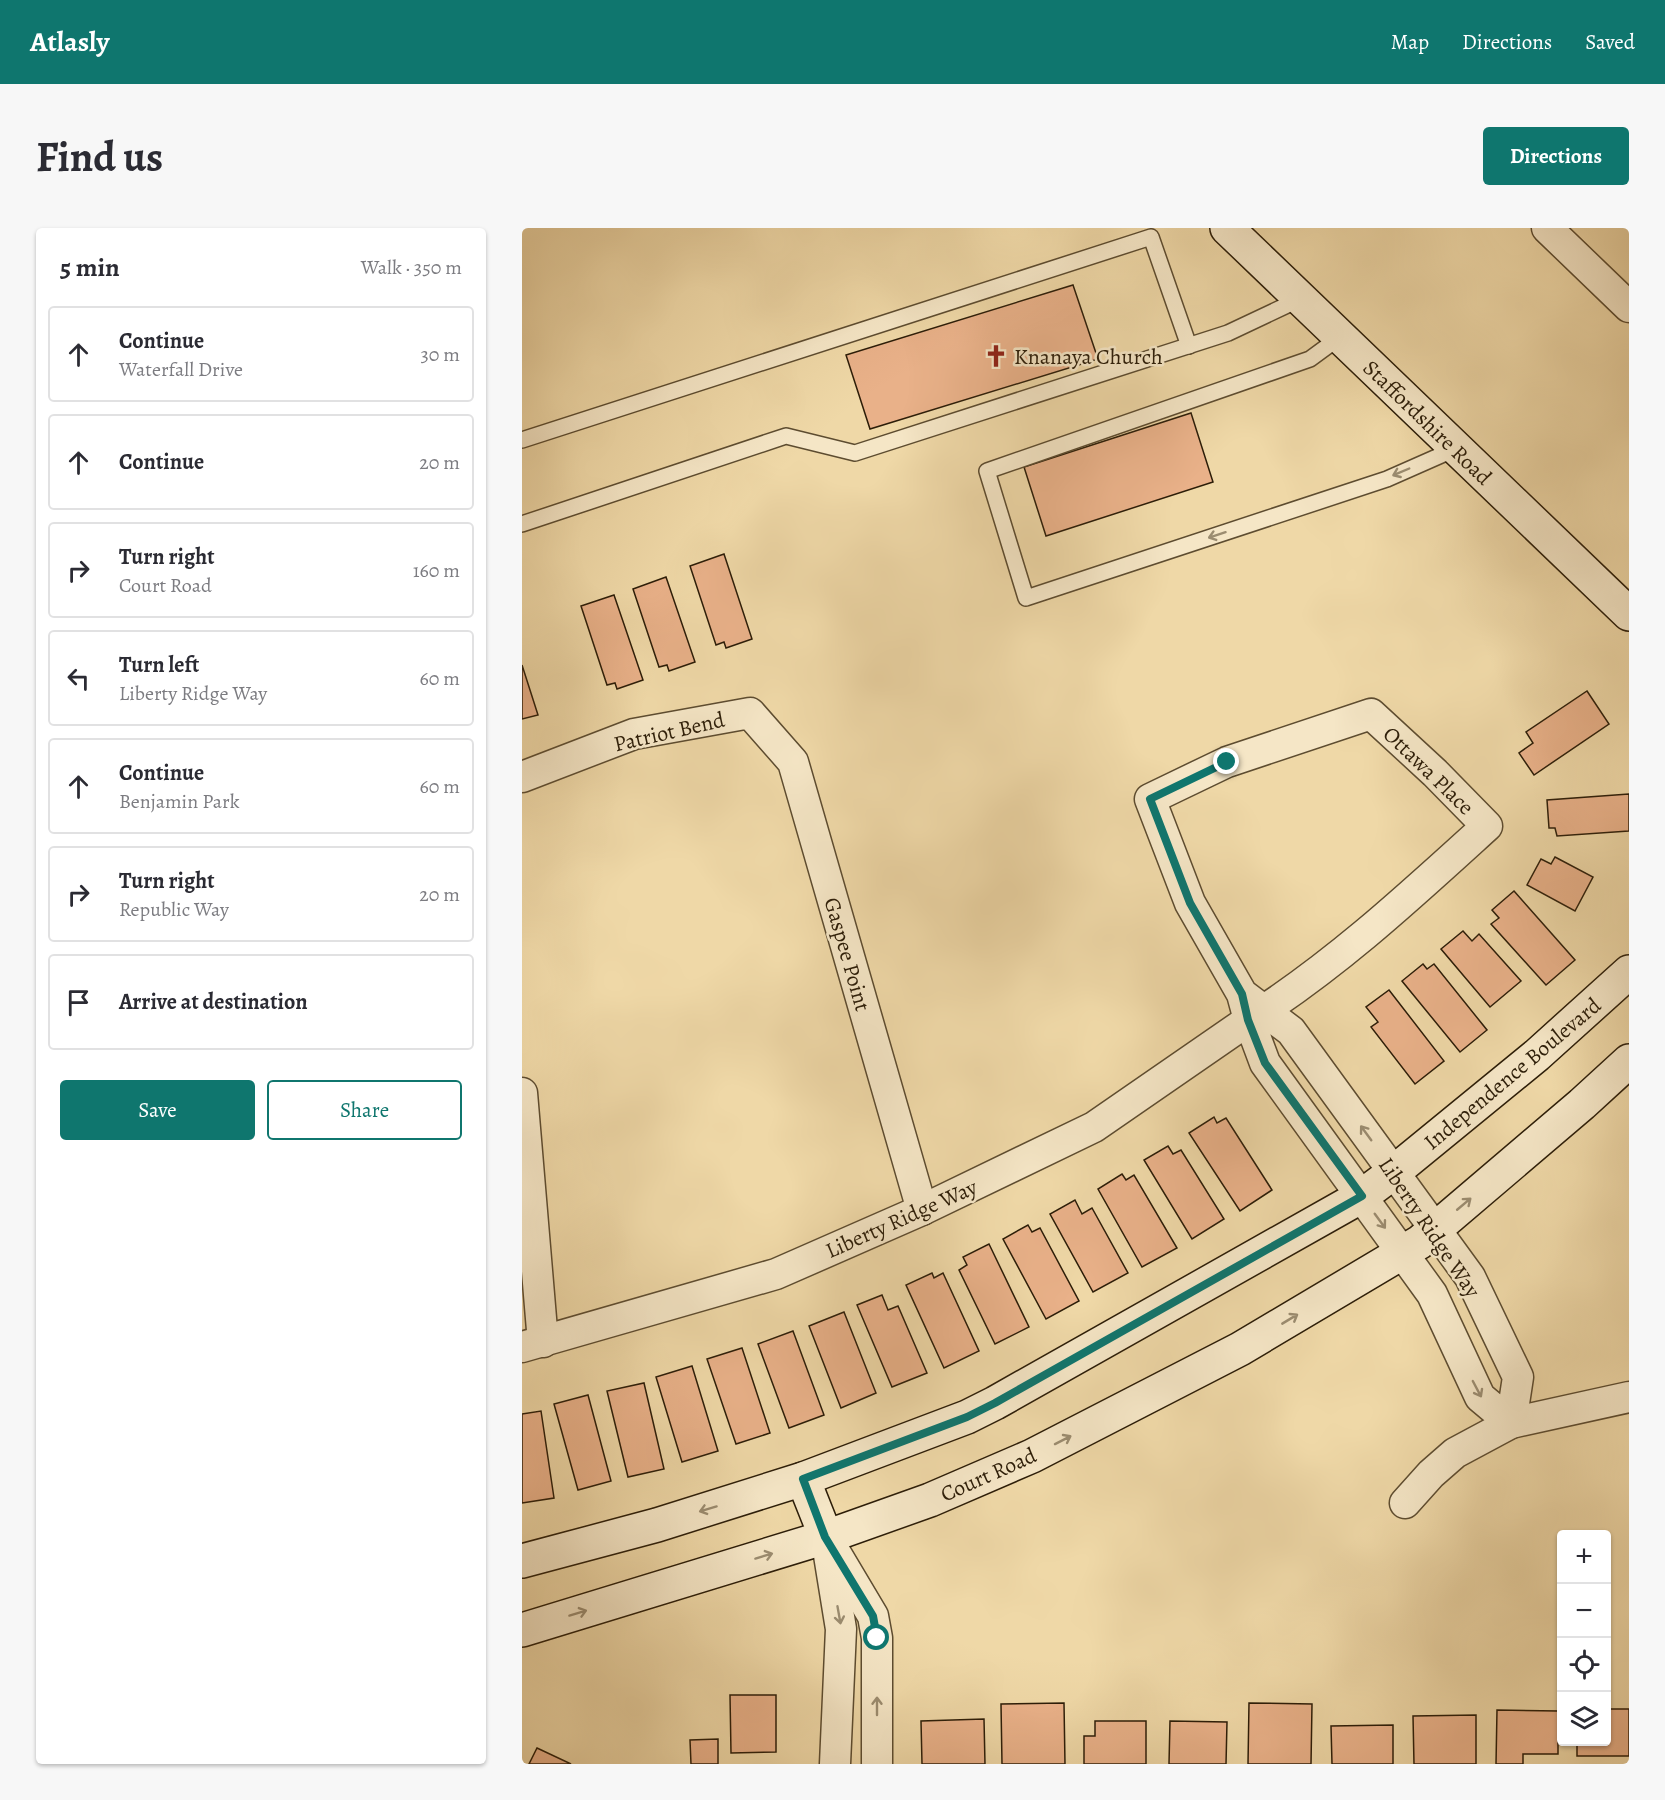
<!DOCTYPE html>
<meta charset="utf-8">
<style>
body{margin:0;font-family:Alegreya,serif;background:#f7f7f7;color:#2b2b33}
.controls{position:absolute;right:18px;bottom:18px;display:grid;overflow:hidden;border-radius:6px;box-shadow:0 2px 4px #0004}
.controls button{width:54px;height:54px;display:grid;place-items:center;padding:0;border:0;border-bottom:2px solid #e1e1e2;background:#fff;color:#2b2b33;font:30px sans-serif}
.stop{position:absolute;width:18px;height:18px;margin:-14px;border:4px solid #0f766e;border-radius:50%;background:#fff}
.stop.end{background:#0f766e;border-color:#fff;box-shadow:0 2px 6px #0008}
.list{margin:0;padding:0;list-style:none}
h2{display:flex;justify-content:space-between;align-items:center;height:78px;margin:0;padding:0 24px;font-size:26px}
h2 small{font-size:20px;font-weight:400;color:#7c7c81}
.list li{display:grid;grid-template-columns:39px 1fr auto;gap:18px;align-items:center;box-sizing:border-box;height:96px;margin:0 12px 12px;padding:0 12px;border:2px solid #e1e1e2;border-radius:6px}
.list b{display:block;font-size:22px;white-space:nowrap}
.list p{margin:0;font-size:20px;white-space:nowrap;color:#7c7c81}
.list em{font-size:20px;font-style:normal;color:#7c7c81}
.actions{display:flex;gap:12px;padding:18px 24px}
.actions a{flex:1;padding:14px 0;border:2px solid #0f766e;border-radius:6px;text-align:center;font-size:21px;color:#0f766e}
.actions .main{background:#0f766e;color:#fff}
.icon{flex:none;width:33px;height:33px;fill:none;stroke:currentColor;stroke-width:2;stroke-linecap:round;stroke-linejoin:round}
.map{position:relative;flex:none;width:1107px;height:1536px;overflow:hidden;border-radius:6px}
header{display:flex;align-items:center;gap:36px;box-sizing:border-box;height:84px;padding:0 30px;background:#0f766e;color:#fff}
header strong{font-size:28px}
nav{display:flex;gap:33px;margin-inline-start:auto;font-size:21px}
.intro{display:flex;align-items:center;justify-content:space-between;box-sizing:border-box;height:144px;padding:0 36px}
h1{margin:0;font-size:42px}
.button{padding:15px 27px;border-radius:6px;background:#0f766e;color:#fff;font-size:21px;font-weight:700}
main{display:flex;gap:36px;padding:0 36px}
aside{flex:1;background:#fff;border-radius:6px;box-shadow:0 2px 4px #0004}
.map>svg:first-child{display:block}
.building{fill:#e9b189;stroke:#2c1d08;stroke-width:1.5}
.lines{fill:none;stroke-linecap:round;stroke-linejoin:round}
.service-casing{stroke:#5d4c30;stroke-width:18}
.minor-casing{stroke:#5d4c30;stroke-width:33}
.secondary-casing{stroke:#2c1d08;stroke-width:36}
.service{stroke:#f5e6c6;stroke-width:15}
.minor{stroke:#f5e6c6;stroke-width:30}
.secondary{stroke:#f5e6c6;stroke-width:33}
.oneway{stroke:#9b8c70}
.route{stroke:#0f766e;stroke-width:8}
.labels{text-anchor:middle;stroke-width:5;stroke-linejoin:round;paint-order:stroke}
.poi-label{font-size:22px;fill:#2c1d08;stroke:#f5e6c6;text-anchor:start}
.street-label{font-size:22px;fill:#2c1d08;stroke:#f5e6c6}
</style>
<header>
<strong>Atlasly</strong>
<nav><a>Map</a><a>Directions</a><a>Saved</a></nav>
</header>
<div class="intro"><h1>Find us</h1><a class="button">Directions</a></div>
<main>
<aside>
<h2>5 min<small>Walk · 350 m</small></h2>
<ul class="list">
<li><svg class="icon" aria-label="ahead" viewBox="0 0 24 24"><path d="M12 20V5M6 11l6-6 6 6"/></svg><div><b>Continue</b><p>Waterfall Drive</p></div><em>30 m</em></li>
<li><svg class="icon" aria-label="ahead" viewBox="0 0 24 24"><path d="M12 20V5M6 11l6-6 6 6"/></svg><div><b>Continue</b></div><em>20 m</em></li>
<li><svg class="icon" aria-label="right" viewBox="0 0 24 24"><path d="M7 20v-9h11M14 6l5 5-5 5"/></svg><div><b>Turn right</b><p>Court Road</p></div><em>160 m</em></li>
<li><svg class="icon" aria-label="left" viewBox="0 0 24 24"><path d="M17 20v-9H6M10 6l-5 5 5 5"/></svg><div><b>Turn left</b><p>Liberty Ridge Way</p></div><em>60 m</em></li>
<li><svg class="icon" aria-label="ahead" viewBox="0 0 24 24"><path d="M12 20V5M6 11l6-6 6 6"/></svg><div><b>Continue</b><p>Benjamin Park</p></div><em>60 m</em></li>
<li><svg class="icon" aria-label="right" viewBox="0 0 24 24"><path d="M7 20v-9h11M14 6l5 5-5 5"/></svg><div><b>Turn right</b><p>Republic Way</p></div><em>20 m</em></li>
<li><svg class="icon" aria-label="arrive" viewBox="0 0 24 24"><path d="M6 21V4h12l-3 4 3 4H6"/></svg><div><b>Arrive at destination</b></div></li>
</ul>
<div class="actions"><a class="main">Save</a><a>Share</a></div>
</aside>
<div class="map">
<svg width="1107" height="1536" viewBox="0 0 1107 1536">
<rect width="100%" height="100%" fill="#efd8a7"/>
<filter id="stains"><feTurbulence type="fractalNoise" baseFrequency=".00333" numOctaves="4"/><feColorMatrix values="0 0 0 0 .2 0 0 0 0 .09 0 0 0 0 .02 0 0 0 .5 -.17"/></filter>
<radialGradient id="worn" r=".72"><stop offset=".6" stop-color="#630" stop-opacity="0"/><stop offset="1" stop-color="#630" stop-opacity=".3"/></radialGradient>
<g class="building">
<path d="M551 57 576 131 348 201 324 127Z"/>
<path d="M669 185 691 254 524 308 502 239Z"/>
<path d="M202 326 230 411 204 420 202 414 194 417 168 338Z"/>
<path d="M144 349 173 434 147 443 145 437 137 439 111 361Z"/>
<path d="M92 367 121 452 95 461 93 455 85 457 59 378Z"/>
<path d="M0 437 16 487 0 491Z"/>
<path d="M1065 463 1087 496 1012 547 997 525 1011 515 1004 504Z"/>
<path d="M1107 566V603L1035 608 1033 600H1027L1025 572Z"/>
<path d="M1033 629 1071 649 1053 683 1005 657 1019 631 1029 636Z"/>
<path d="M992 663 1053 732 1024 757 969 696 977 690 970 682Z"/>
<path d="M941 703 950 713 957 706 999 753 968 779 919 721Z"/>
<path d="M901 736 905 741 912 736 965 802 938 824 880 753Z"/>
<path d="M867 762 922 833 893 856 849 799 856 794 844 779Z"/>
<path d="M692 889 695 895 704 890 750 962 718 983 667 905Z"/>
<path d="M646 918 651 926 659 922 702 991 670 1011 622 932Z"/>
<path d="M600 946 604 952 612 947 655 1020 620 1039 576 961Z"/>
<path d="M553 972 560 986 570 980 606 1045 571 1064 528 986Z"/>
<path d="M506 997 510 1004 518 1000 557 1073 524 1091 481 1011Z"/>
<path d="M467 1016 507 1099 473 1116 437 1042 445 1037 441 1029Z"/>
<path d="M410 1045 412 1050 421 1045 457 1123 422 1140 384 1057Z"/>
<path d="M360 1067 366 1082 376 1078 405 1145 370 1159 335 1077Z"/>
<path d="M322 1084 354 1165 319 1180 287 1098Z"/>
<path d="M271 1103 302 1187 267 1200 236 1116Z"/>
<path d="M220 1120 248 1205 214 1216 185 1131Z"/>
<path d="M170 1138 196 1223 160 1234 134 1149Z"/>
<path d="M122 1155 142 1241 106 1249 85 1163Z"/>
<path d="M66 1167 89 1253 56 1262 32 1176Z"/>
<path d="M19 1183 32 1270 0 1275V1186Z"/>
<path d="M208 1467H254V1524L209 1525Z"/>
<path d="M542 1475 543 1536H480L479 1476Z"/>
<path d="M727 1475 790 1476 789 1536H726Z"/>
<path d="M1084 1481H1107V1528H1055V1514H1084Z"/>
<path d="M975 1482 1036 1483V1526H1001V1536H974Z"/>
<path d="M954 1487V1536H892L891 1488Z"/>
<path d="M462 1491 463 1536H400L399 1493Z"/>
<path d="M573 1493H624V1536H562V1508H573Z"/>
<path d="M648 1493 705 1494 704 1536H647Z"/>
<path d="M871 1497V1536H810L809 1498Z"/>
<path d="M196 1511V1536H169L168 1512Z"/>
<path d="M15 1520 49 1536H7Z"/>
</g>
<g class="lines">
<g class="service-casing">
<g id="service">
<path d="M818 109 788 131 465 243 504 370 865 251 933 221"/>
<path d="M0 212 629 9 667 118"/>
<path d="M0 296 264 208 333 225 706 105 778 71"/>
</g>
</g>
<g class="minor-casing">
<g id="minor">
<path d="M1025 0 1107 79"/>
<path d="M0 549 112 506 228 485 271 534 400 982"/>
<path d="M0 865 21 1114"/>
<path d="M0 1119 254 1046 400 982 572 899 727 792C815 736 888 668 965 598L913 545 849 486 705 534 628 571 668 675 720 766 727 792 743 835 910 1066 958 1169 989 1195 996 1149 948 1049 769 803 720 766"/>
<path d="M883 1275 909 1246 933 1225 989 1195 1107 1169"/>
<path d="M304 1309 351 1388 355 1410V1536"/>
<path d="M307 1327 319 1401 313 1536"/>
</g>
</g>
<g class="secondary-casing">
<g id="secondary">
<path d="M705 0 1107 386"/>
<path d="M281 1251 304 1309"/>
<path d="M0 1333 135 1297 281 1251 445 1189 473 1175 840 968 872 944 1015 827 1107 744"/>
<path d="M0 1402 304 1309 408 1272 510 1228 718 1121 898 1014 1060 876 1107 833"/>
</g>
</g>
<use href="#service" class="service"/>
<use href="#minor" class="minor"/>
<use href="#secondary" class="secondary"/>
</g>
<defs><path id="oneway-shaft" d="M-6 0H5M1.5-3L5.5 0L1.5 3" fill="none" stroke-width="1.6" stroke-linecap="round" stroke-linejoin="round" transform="scale(1.5)"/></defs>
<g class="oneway">
<use href="#oneway-shaft" transform="translate(879 244) rotate(157)"/>
<use href="#oneway-shaft" transform="translate(695 307) rotate(162)"/>
<use href="#oneway-shaft" transform="translate(844 905) rotate(-126)"/>
<use href="#oneway-shaft" transform="translate(942 976) rotate(-40)"/>
<use href="#oneway-shaft" transform="translate(858 993) rotate(54)"/>
<use href="#oneway-shaft" transform="translate(768 1091) rotate(-31)"/>
<use href="#oneway-shaft" transform="translate(955 1161) rotate(62)"/>
<use href="#oneway-shaft" transform="translate(541 1212) rotate(-27)"/>
<use href="#oneway-shaft" transform="translate(186 1281) rotate(163)"/>
<use href="#oneway-shaft" transform="translate(242 1328) rotate(-17)"/>
<use href="#oneway-shaft" transform="translate(56 1385) rotate(-17)"/>
<use href="#oneway-shaft" transform="translate(317 1387) rotate(80)"/>
<use href="#oneway-shaft" transform="translate(355 1478) rotate(-90)"/>
</g>
<g class="lines">
<path class="route" d="M355 1410 351 1388 303 1309 281 1251 445 1189 473 1175 840 968 743 835 726 792 720 766 668 675 628 571 705 534"/>
</g>
<defs>
<g id="church-bare" transform="scale(1.8)"><path d="M-1.2-6h2.4v3.5h3.3v2.4h-3.3V6h-2.4V-.1h-3.3v-2.4h3.3Z" fill="#8f2418" stroke="#f5e6c6" stroke-width="2.5" paint-order="stroke"/></g>
</defs>
<g fill-rule="evenodd">
<use href="#church-bare" x="474" y="128"/>
</g>
<g class="labels">
<g class="poi-label">
<text x="492" y="136">Knanaya Church</text>
</g>
<g class="street-label">
<text transform="translate(906 194) rotate(44)" y="8">Staffordshire Road</text>
<text transform="translate(147 503) rotate(-13)" y="8">Patriot Bend</text>
<text transform="translate(907 542) rotate(44)" y="8">Ottawa Place</text>
<text transform="translate(326 726) rotate(74)" y="8">Gaspee Point</text>
<text transform="translate(990 845) rotate(-40)" y="8">Independence Boulevard</text>
<text transform="translate(379 990) rotate(-24)" y="8">Liberty Ridge Way</text>
<text transform="translate(908 999) rotate(56)" y="8">Liberty Ridge Way</text>
<text transform="translate(466 1246) rotate(-24)" y="8">Court Road</text>
</g>
</g>
<rect width="100%" height="100%" filter="url(#stains)"/>
<rect width="100%" height="100%" fill="url(#worn)"/>
</svg>
<div class="controls">
<button>+</button>
<button>−</button>
<button><svg class="icon" aria-label="locate" viewBox="0 0 24 24"><circle cx="12" cy="12" r="6"/><path d="M12 2v4M12 18v4M2 12h4M18 12h4"/></svg></button>
<button><svg class="icon" aria-label="layers" viewBox="0 0 24 24"><path d="M12 4l9 5-9 5-9-5zM3 14l9 5 9-5"/></svg></button>
</div>
<div class="stop" style="left:355px;top:1410px"></div>
<div class="stop end" style="left:705px;top:534px"></div>
</div>
</main>
